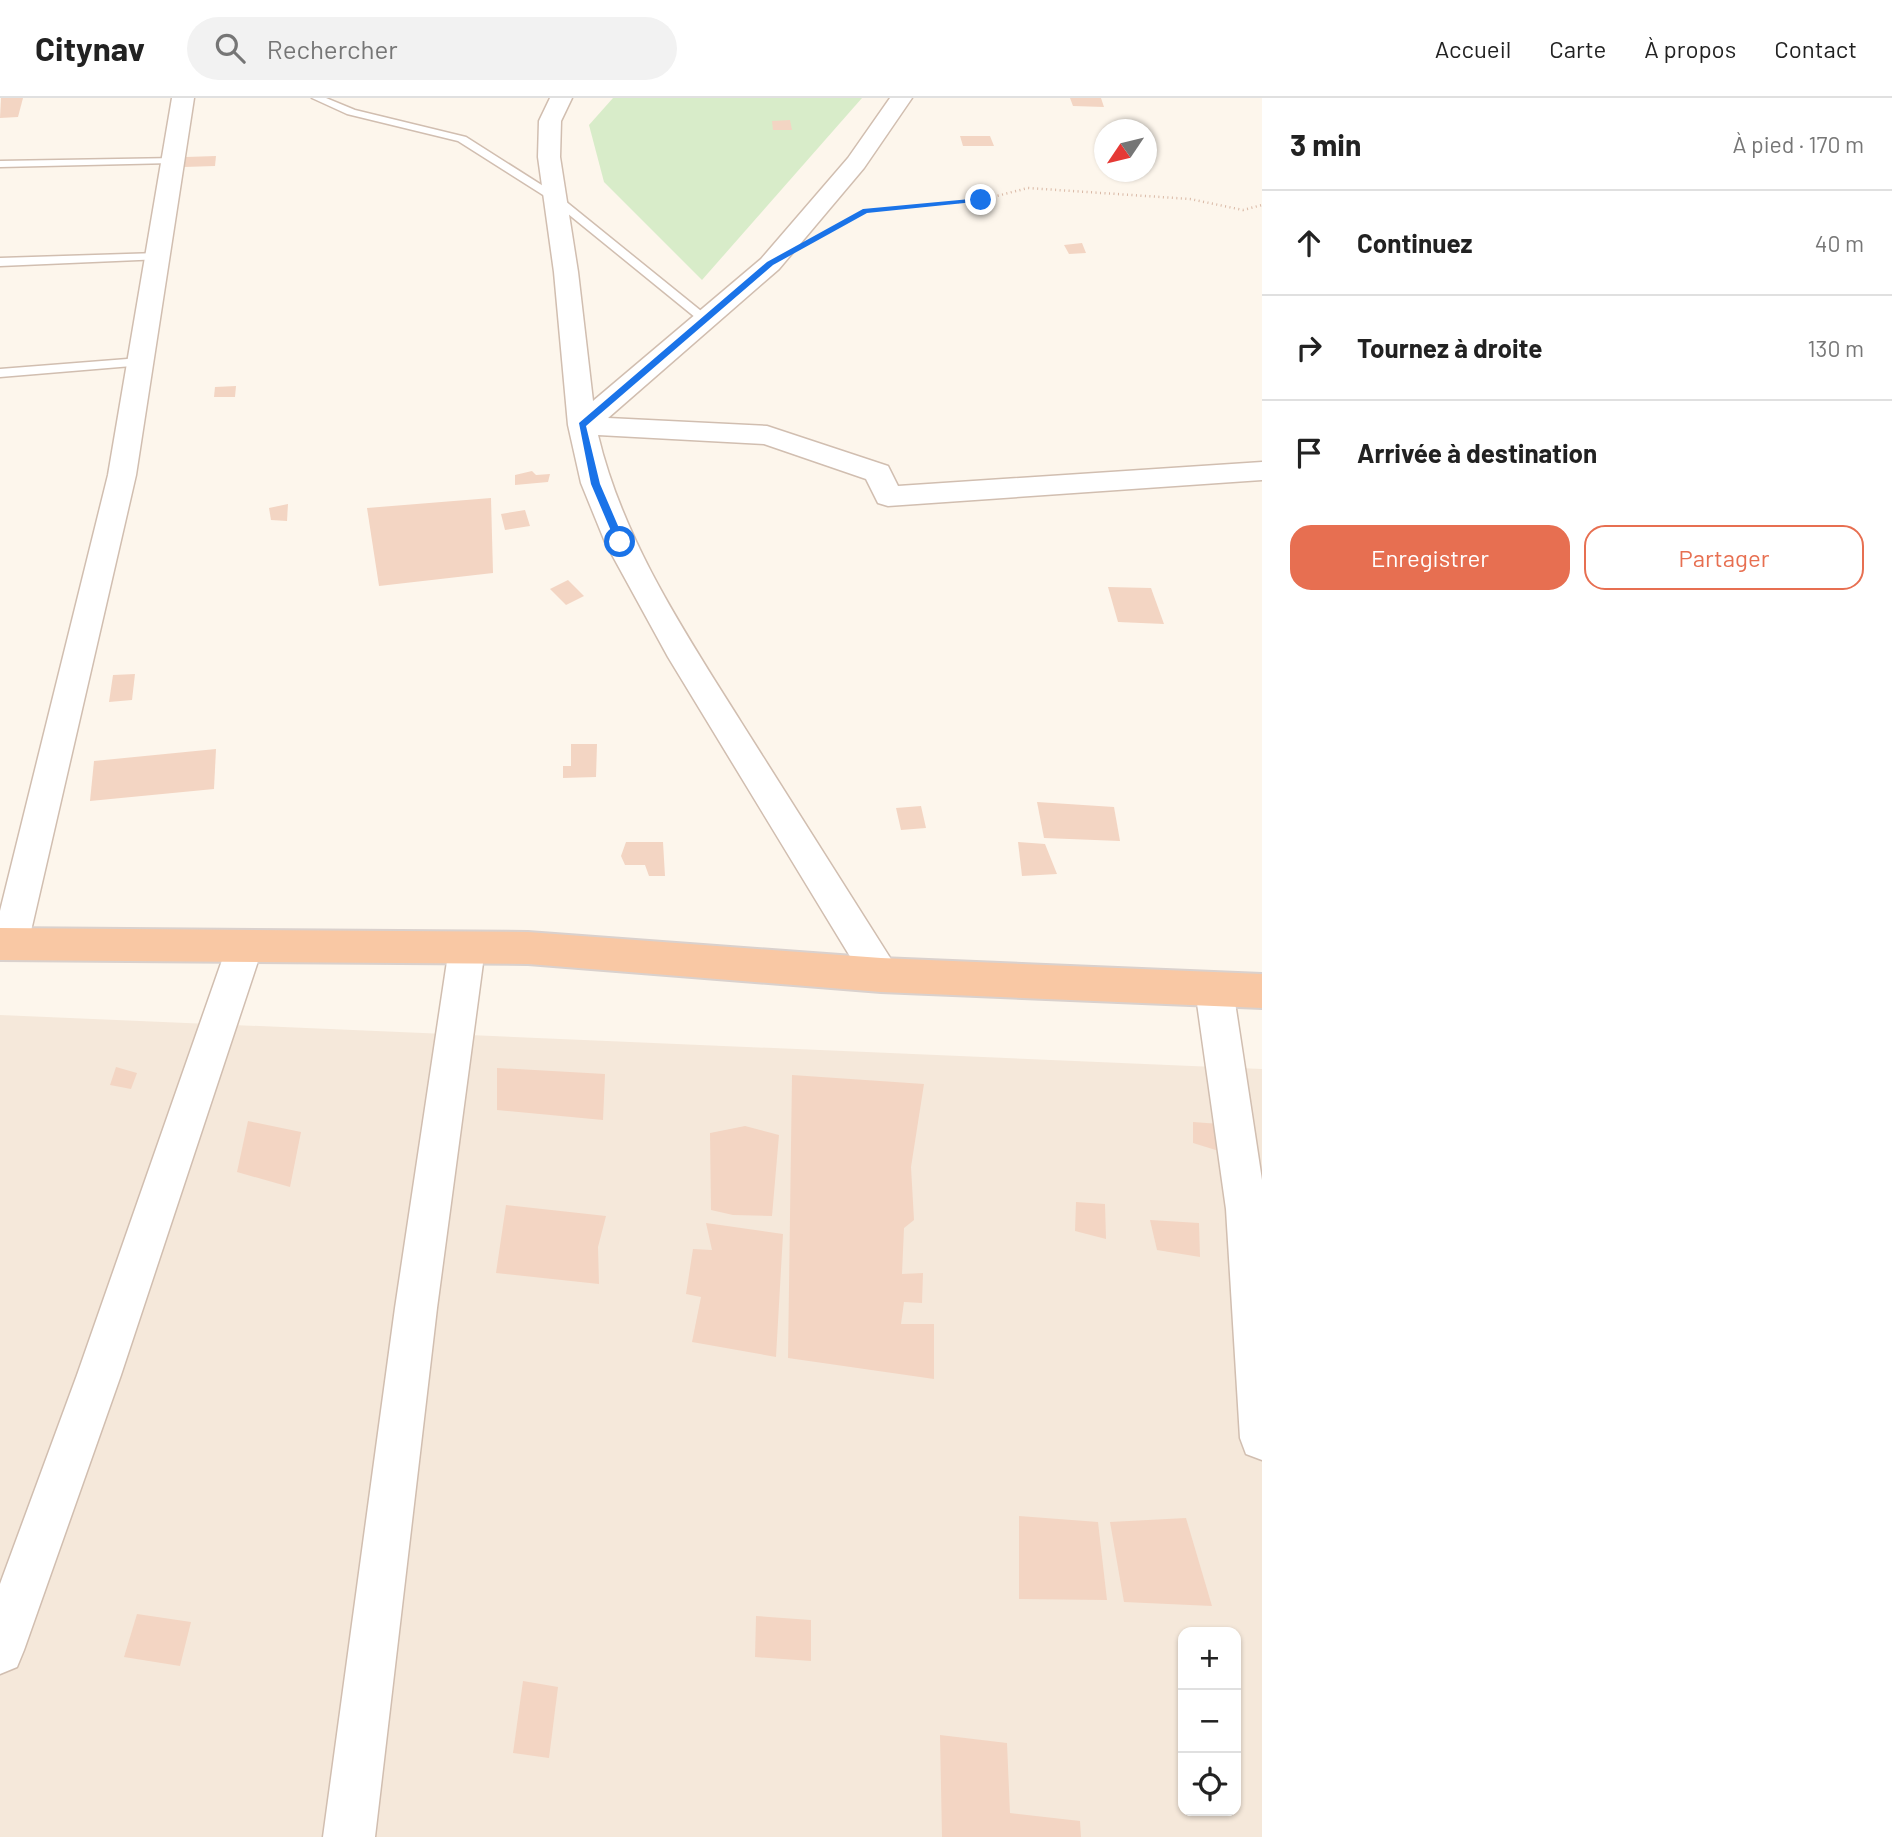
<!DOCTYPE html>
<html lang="fr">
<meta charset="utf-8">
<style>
body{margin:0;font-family:Barlow,sans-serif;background:#f2f2f2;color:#222}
.controls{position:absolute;right:21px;bottom:21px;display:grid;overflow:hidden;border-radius:14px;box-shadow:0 2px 5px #0004}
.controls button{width:63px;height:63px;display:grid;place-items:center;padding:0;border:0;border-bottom:2px solid #e0e0e0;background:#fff;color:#222;font:35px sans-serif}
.compass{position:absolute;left:1094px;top:21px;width:63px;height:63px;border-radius:50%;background:#fff;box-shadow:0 2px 5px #0004;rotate:235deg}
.stop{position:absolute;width:21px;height:21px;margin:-16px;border:5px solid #1a73e8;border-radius:50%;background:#fff}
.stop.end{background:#1a73e8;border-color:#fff;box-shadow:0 2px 7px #0008}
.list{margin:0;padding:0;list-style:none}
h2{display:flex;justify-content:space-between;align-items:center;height:91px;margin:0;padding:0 28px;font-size:30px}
h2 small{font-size:23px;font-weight:400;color:#767676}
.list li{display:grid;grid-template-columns:46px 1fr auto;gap:21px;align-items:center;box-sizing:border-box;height:105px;padding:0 28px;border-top:2px solid #e0e0e0}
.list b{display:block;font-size:26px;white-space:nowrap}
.list em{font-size:23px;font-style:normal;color:#767676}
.actions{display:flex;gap:14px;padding:21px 28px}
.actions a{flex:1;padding:16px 0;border:2px solid #e76f51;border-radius:21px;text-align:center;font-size:24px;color:#e76f51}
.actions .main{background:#e76f51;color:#fff}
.icon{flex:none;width:38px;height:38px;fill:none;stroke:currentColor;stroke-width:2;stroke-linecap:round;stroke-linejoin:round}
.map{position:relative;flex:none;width:1262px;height:1739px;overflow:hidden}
header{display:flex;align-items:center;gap:42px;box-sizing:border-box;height:98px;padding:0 35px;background:#fff;border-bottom:2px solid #e0e0e0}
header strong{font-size:33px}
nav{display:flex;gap:38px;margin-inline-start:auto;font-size:24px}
.search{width:490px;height:63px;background:#f2f2f2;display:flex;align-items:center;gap:18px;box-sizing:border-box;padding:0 24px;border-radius:38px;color:#767676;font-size:26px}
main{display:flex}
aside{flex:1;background:#fff}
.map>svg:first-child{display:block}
.residential{fill:#f5e8da;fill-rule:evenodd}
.green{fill:#d8ecc9}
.building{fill:#f3d5c3}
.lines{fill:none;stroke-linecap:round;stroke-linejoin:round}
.service-casing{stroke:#d1beb0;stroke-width:3}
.minor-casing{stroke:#d1beb0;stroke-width:3}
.trunk-casing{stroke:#dad1cd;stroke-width:4}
.path{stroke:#d9b8a5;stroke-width:2.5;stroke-dasharray:1 3.5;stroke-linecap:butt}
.service{fill:#fff;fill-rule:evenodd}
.minor{fill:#fff;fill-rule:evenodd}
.trunk{fill:#f9c8a4;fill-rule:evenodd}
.route{fill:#1a73e8}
</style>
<header>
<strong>Citynav</strong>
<div class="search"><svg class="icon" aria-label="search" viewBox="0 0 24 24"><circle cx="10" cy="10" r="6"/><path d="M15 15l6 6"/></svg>Rechercher</div>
<nav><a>Accueil</a><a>Carte</a><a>À propos</a><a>Contact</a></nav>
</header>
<main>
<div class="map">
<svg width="1262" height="1739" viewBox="0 0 1262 1739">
<rect width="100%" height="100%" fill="#fdf6ec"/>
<path class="residential" d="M0 917 1262 971V1739H0ZM1183 1534H1236V1713H1183Z"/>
<path class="green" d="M613 0H862L702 182 604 84 589 27Z"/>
<g class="building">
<path d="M1 0H23L18 19 0 20Z"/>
<path d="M1070 0H1101L1104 9 1073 8Z"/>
<path d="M790 22 792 32H773L772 23Z"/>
<path d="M960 38H990L994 48H963Z"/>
<path d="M216 58 215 68 184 69 186 59Z"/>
<path d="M1082 145 1086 155 1069 156 1064 147Z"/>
<path d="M236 288 235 299H214L215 289Z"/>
<path d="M532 373 536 377 550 376 548 384 515 387V377Z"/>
<path d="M491 400 493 475 379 488 367 410Z"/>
<path d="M288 406 287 423 271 422 269 410Z"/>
<path d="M525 412 530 428 505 432 501 416Z"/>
<path d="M568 482 584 498 566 507 550 491Z"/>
<path d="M1108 489 1151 490 1164 526 1118 524Z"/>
<path d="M135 576 132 602 109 604 113 577Z"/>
<path d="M571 646H597L596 679 563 680V668H571Z"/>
<path d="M216 651 214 691 90 703 94 663Z"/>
<path d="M1037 704 1114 709 1120 743 1044 740Z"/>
<path d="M921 708 926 730 901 732 896 710Z"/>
<path d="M626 744H663L665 778H649L645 767H625L621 758Z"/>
<path d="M1018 744 1045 746 1057 776 1022 778Z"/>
<path d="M116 969 137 975 131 991 110 987Z"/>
<path d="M497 970 605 976 603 1022 497 1012Z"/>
<path d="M792 977 924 986 911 1069 914 1122 904 1130 902 1176 923 1175 922 1205 904 1204 901 1226H934V1281L788 1260Z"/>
<path d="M248 1023 301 1034 290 1089 237 1074Z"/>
<path d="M1193 1024 1220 1026 1219 1053 1193 1045Z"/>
<path d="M745 1028 779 1037 772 1118 733 1117 711 1112 710 1035Z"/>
<path d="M1076 1104 1105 1106 1106 1141 1075 1133Z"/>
<path d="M506 1107 606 1118 598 1149 599 1186 496 1175Z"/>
<path d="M1150 1122 1199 1125 1200 1159 1157 1152Z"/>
<path d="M706 1125 783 1136 776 1259 692 1244 701 1199 686 1196 693 1151 712 1152Z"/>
<path d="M1019 1418 1098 1424 1107 1502 1019 1501Z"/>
<path d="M1186 1420 1212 1508 1124 1504 1110 1424Z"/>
<path d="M137 1516 191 1524 180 1568 124 1559Z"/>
<path d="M756 1518 811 1522V1563L755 1559Z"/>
<path d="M523 1583 558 1589 549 1660 513 1655Z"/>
<path d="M940 1637 1007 1645 1010 1715 1080 1723 1081 1739H942Z"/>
</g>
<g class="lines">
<g class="service-casing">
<g id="service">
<path d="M312 0H326L355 12 466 39 559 98 711 221 701 224 551 102 458 43 347 16Z"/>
<path d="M177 60V64L173 65 0 69V63Z"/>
<path d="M158 155 162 157V161L0 168V160Z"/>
<path d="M140 260 144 261V267L0 279V271Z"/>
</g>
</g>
<g class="minor-casing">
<g id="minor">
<path d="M172 0H194L136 377 28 846 23 857 10 861 0 858V813L108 377Z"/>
<path d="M550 0H572L561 23 560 59 578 174 593 303 761 161 848 60 890 0H912L864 70 779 171 608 320 767 328 888 368 898 388 1262 364V382L888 408 878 405 866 381 764 346 598 337C623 442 684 533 741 624 792 705 843 785 894 866L899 877 894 888 881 893 868 888 668 559 605 444 581 385 568 327 554 174 538 59 539 23Z"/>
<path d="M245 833 258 837 263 848 121 1277 24 1552 17 1569 0 1576V1486L77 1277 227 848 232 837Z"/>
<path d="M467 835 480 839 485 850 437 1210 375 1739H323L395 1210 449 850 454 839Z"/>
<path d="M1214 875 1227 880 1233 891 1262 1082V1362L1246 1356 1240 1340 1226 1111 1195 891 1201 880Z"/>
</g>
</g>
<g class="trunk-casing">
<path id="trunk" d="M0 830 528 834 881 860 1262 876V910L881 894 528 866 0 862Z"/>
</g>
<path class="path" d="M856 118 865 113 981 102 1028 90 1190 101 1243 112 1262 107"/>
<use href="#service" class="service"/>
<use href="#minor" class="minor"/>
<use href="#trunk" class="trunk"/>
</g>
<path class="route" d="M981 100 984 103 867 115 773 167 586 328 600 386 625 444 617 447 591 386 579 325 767 164 863 111Z"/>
</svg>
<div class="controls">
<button>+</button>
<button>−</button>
<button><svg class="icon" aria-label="locate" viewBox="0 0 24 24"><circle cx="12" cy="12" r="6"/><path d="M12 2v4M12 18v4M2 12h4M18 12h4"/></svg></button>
</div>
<svg class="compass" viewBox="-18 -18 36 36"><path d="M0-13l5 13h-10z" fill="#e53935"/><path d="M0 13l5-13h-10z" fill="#767676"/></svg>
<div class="stop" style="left:620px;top:444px"></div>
<div class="stop end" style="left:981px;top:102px"></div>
</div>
<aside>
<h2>3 min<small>À pied · 170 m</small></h2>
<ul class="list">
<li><svg class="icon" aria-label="ahead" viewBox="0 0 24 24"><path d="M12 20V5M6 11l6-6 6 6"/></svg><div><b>Continuez</b></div><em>40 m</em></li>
<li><svg class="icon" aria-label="right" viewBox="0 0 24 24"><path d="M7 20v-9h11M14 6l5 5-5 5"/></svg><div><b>Tournez à droite</b></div><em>130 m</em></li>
<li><svg class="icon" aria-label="arrive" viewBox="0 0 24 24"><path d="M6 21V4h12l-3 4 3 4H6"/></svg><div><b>Arrivée à destination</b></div></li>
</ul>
<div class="actions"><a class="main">Enregistrer</a><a>Partager</a></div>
</aside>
</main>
